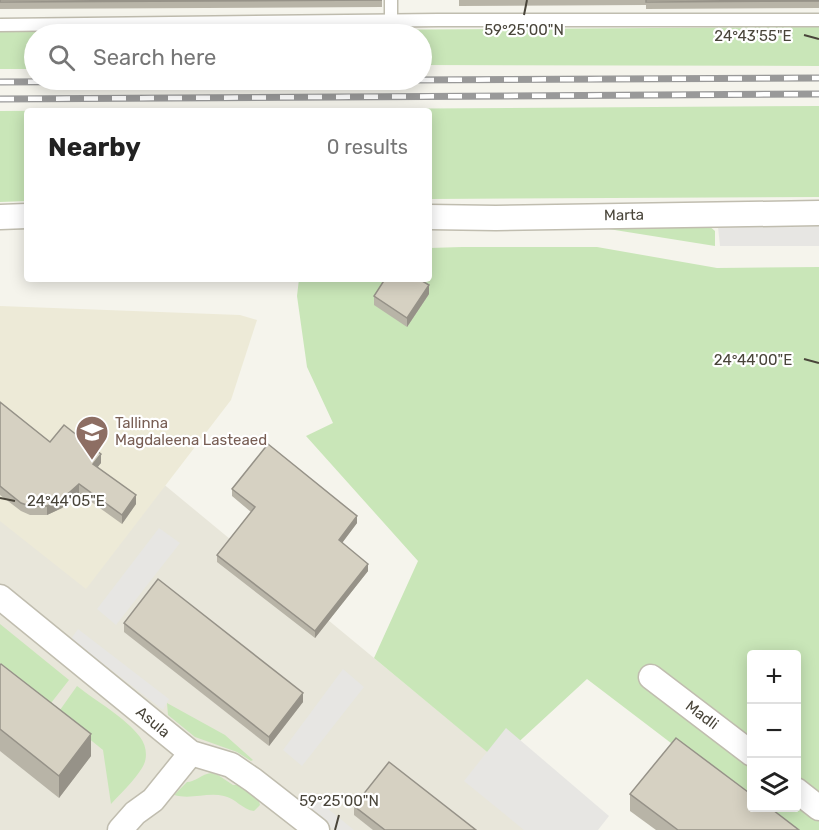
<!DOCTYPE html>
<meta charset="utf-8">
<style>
body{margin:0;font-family:Rubik,sans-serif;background:#f2f2f2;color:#222}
.controls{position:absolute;right:18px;bottom:18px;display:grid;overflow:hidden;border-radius:6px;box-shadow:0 3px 15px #0003}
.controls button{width:54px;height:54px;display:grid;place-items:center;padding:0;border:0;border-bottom:2px solid #e0e0e0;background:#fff;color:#222;font:30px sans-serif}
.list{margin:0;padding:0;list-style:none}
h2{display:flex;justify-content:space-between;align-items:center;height:78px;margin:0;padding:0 24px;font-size:26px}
h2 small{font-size:20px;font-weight:400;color:#767676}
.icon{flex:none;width:33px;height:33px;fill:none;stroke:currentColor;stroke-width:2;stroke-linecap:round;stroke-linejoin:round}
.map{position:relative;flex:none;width:819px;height:830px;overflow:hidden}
.search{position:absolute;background:#fff;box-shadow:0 3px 15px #0003;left:24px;top:24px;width:408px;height:66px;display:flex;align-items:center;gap:15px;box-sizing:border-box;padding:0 21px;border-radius:33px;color:#767676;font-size:22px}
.panel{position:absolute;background:#fff;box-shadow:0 3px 15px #0003;left:24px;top:108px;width:408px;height:174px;border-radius:6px}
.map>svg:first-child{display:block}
.residential{fill:#e8e6da}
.education{fill:#edead7}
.green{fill:#c9e6b8}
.parking{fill:#e7e6e3}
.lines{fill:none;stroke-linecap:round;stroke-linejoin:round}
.lane-casing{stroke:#c0bdaf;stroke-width:15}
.street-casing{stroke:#c0bdaf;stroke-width:27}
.lane{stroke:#fff;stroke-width:12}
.street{stroke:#fff;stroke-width:24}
.rail-casing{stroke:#999;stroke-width:7}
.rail{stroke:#fff;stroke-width:4.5;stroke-dasharray:14;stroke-linecap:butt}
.wall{fill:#b8b4a7}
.shaded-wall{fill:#969288}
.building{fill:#d6d1c2;stroke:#969288;stroke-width:1.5}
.ticks{fill:none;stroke:#49453a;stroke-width:2}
.labels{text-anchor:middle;stroke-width:4.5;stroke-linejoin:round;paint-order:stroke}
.street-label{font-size:15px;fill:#49453a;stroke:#fff}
.education-label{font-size:15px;fill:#785e54;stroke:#fff;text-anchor:start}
.ticks-label{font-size:15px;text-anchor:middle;fill:#49453a;stroke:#fff;stroke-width:4.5;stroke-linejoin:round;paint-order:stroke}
</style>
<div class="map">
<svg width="819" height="830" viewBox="0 0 819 830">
<rect width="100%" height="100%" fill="#f5f4ec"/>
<path class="residential" d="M0 349 374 658 582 830H0Z"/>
<path class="education" d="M0 306 240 315 257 320 231 400 86 589 0 521Z"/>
<g class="green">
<path d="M819 27V66L422 65V34H34V69H0V32Z"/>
<path d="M819 106V197L429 199V111H27V201L0 202V111Z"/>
<path d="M709 226 715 231V246L596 227Z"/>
<path d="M462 247H597L717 268 819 267V830H786L757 808H796V654H752L751 804 587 679 498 761 374 658 418 561 306 436 333 423 307 367 297 296 299 279H429V248Z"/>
<path d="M0 624 69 680 51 703 0 663Z"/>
<path d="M77 686C96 701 126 718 140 737 147 746 148 759 142 768 134 781 121 793 111 804L103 750 61 716 60 710Z"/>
<path d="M167 703 225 735 253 760 251 761 237 752 195 737 168 715Z"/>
<path d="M211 773 218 775 233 785H240L259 801 260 805 254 811C243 810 235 798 224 796 207 792 191 800 174 795L187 782C195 782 202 774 211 773Z"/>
</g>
<g class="parking">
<path d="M819 226V246H720L718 227Z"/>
<path d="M159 528 180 543 116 625 97 609Z"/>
<path d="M78 629 169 699 163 710 71 639Z"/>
<path d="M343 669 364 687 302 766 283 750Z"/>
<path d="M506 728 609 816 598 830H524L464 781Z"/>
<path d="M311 795 354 830H334L302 805Z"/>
</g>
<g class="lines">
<g class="lane-casing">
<g id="lane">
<path d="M391 20V0"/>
<path d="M0 25 438 20H819"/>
</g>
</g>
<g class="street-casing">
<g id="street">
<path d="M0 217 27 216"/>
<path d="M429 217 496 218 819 213"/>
<path d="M0 597 191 753 231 765 253 780 317 830"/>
<path d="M651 677 752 754"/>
<path d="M796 790 819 808"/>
<path d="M120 830 135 813 153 800 191 753"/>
</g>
</g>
<use href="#lane" class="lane"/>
<use href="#street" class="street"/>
<g class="rail-casing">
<g id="rail">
<path d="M0 82 819 78"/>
<path d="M0 99 819 94"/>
</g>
</g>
<use href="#rail" class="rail"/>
</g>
<g class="wall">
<path d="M0 0H382V7L0 9Z"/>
<path d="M459 0H819V8L646 9V5L459 6Z"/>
<path d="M429 294 407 327 374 305V296Z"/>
<path d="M0 402 50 442 101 463 97 467 136 504 122 524 79 493 62 508 47 515H30L21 511 0 495Z"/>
<path d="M232 489 357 523 342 543 368 571 315 638 217 562V555L251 512 232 496Z"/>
<path d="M124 623 303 702 269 746 124 632Z"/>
<path d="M0 665 91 756 59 798 0 751Z"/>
<path d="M630 794 799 830H656L630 811Z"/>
<path d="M354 806 476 830H373L354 815Z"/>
</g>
<g class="shaded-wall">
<path d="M429 285V294L407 327V318Z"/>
<path d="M101 454V463L93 473V464Z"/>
<path d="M79 484V493L62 508 47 515V506Z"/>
<path d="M136 495V504L122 524V515Z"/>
<path d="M357 516V523L339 547V540Z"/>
<path d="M368 564V571L315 638V631Z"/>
<path d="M303 693V702L269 746V737Z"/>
<path d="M91 734V756L59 798V776Z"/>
</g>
<g class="building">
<path d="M0 0H382L0 2Z"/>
<path d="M646 0H819V1L646 2Z"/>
<path d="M385 279H419L429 285 407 318 374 296Z"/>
<path d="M0 402 50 442 64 425 101 454 93 464 136 495 122 515 79 484 62 499 47 506H30L21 503 0 486Z"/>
<path d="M268 444 357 516 339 540 368 564 315 631 217 555 255 507 232 489Z"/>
<path d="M158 579 303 693 269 737 124 623Z"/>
<path d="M1 664 91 734 59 776 0 729V665Z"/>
<path d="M676 738 752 795V807H769L799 830H678L630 794Z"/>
<path d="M389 762 476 830H385L354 806Z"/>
</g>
<path class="ticks" d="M524 15 527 0M804 35 819 39M804 359 819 363M0 498 15 501M335 830 339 815"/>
<defs>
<g id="school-pin" transform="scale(1.725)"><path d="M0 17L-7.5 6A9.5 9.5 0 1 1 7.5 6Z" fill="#8d6e63" stroke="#fff"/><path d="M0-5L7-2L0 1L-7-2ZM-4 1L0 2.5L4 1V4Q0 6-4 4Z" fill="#fff"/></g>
</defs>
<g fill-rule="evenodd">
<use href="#school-pin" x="92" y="432"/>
</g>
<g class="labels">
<g class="street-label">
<text transform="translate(624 215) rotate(-1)" y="5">Marta</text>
<text transform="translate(702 715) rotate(37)" y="5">Madli</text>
<text transform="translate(153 722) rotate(40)" y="5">Asula</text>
</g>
<g class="education-label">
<text x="115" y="428">Tallinna<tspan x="115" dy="17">Magdaleena Lasteaed</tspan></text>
</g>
</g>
<g class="ticks-label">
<text x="524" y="35">59°25'00"N</text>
<text x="753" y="41">24°43'55"E</text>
<text x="753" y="365">24°44'00"E</text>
<text x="66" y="506">24°44'05"E</text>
<text x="339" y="806">59°25'00"N</text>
</g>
</svg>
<div class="controls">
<button>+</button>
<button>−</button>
<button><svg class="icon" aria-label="layers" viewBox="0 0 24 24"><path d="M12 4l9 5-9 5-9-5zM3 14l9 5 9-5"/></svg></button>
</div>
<div class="search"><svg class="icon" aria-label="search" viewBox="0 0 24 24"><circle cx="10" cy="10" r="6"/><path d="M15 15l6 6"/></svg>Search here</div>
<section class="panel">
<h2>Nearby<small>0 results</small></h2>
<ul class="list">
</ul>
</section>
</div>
